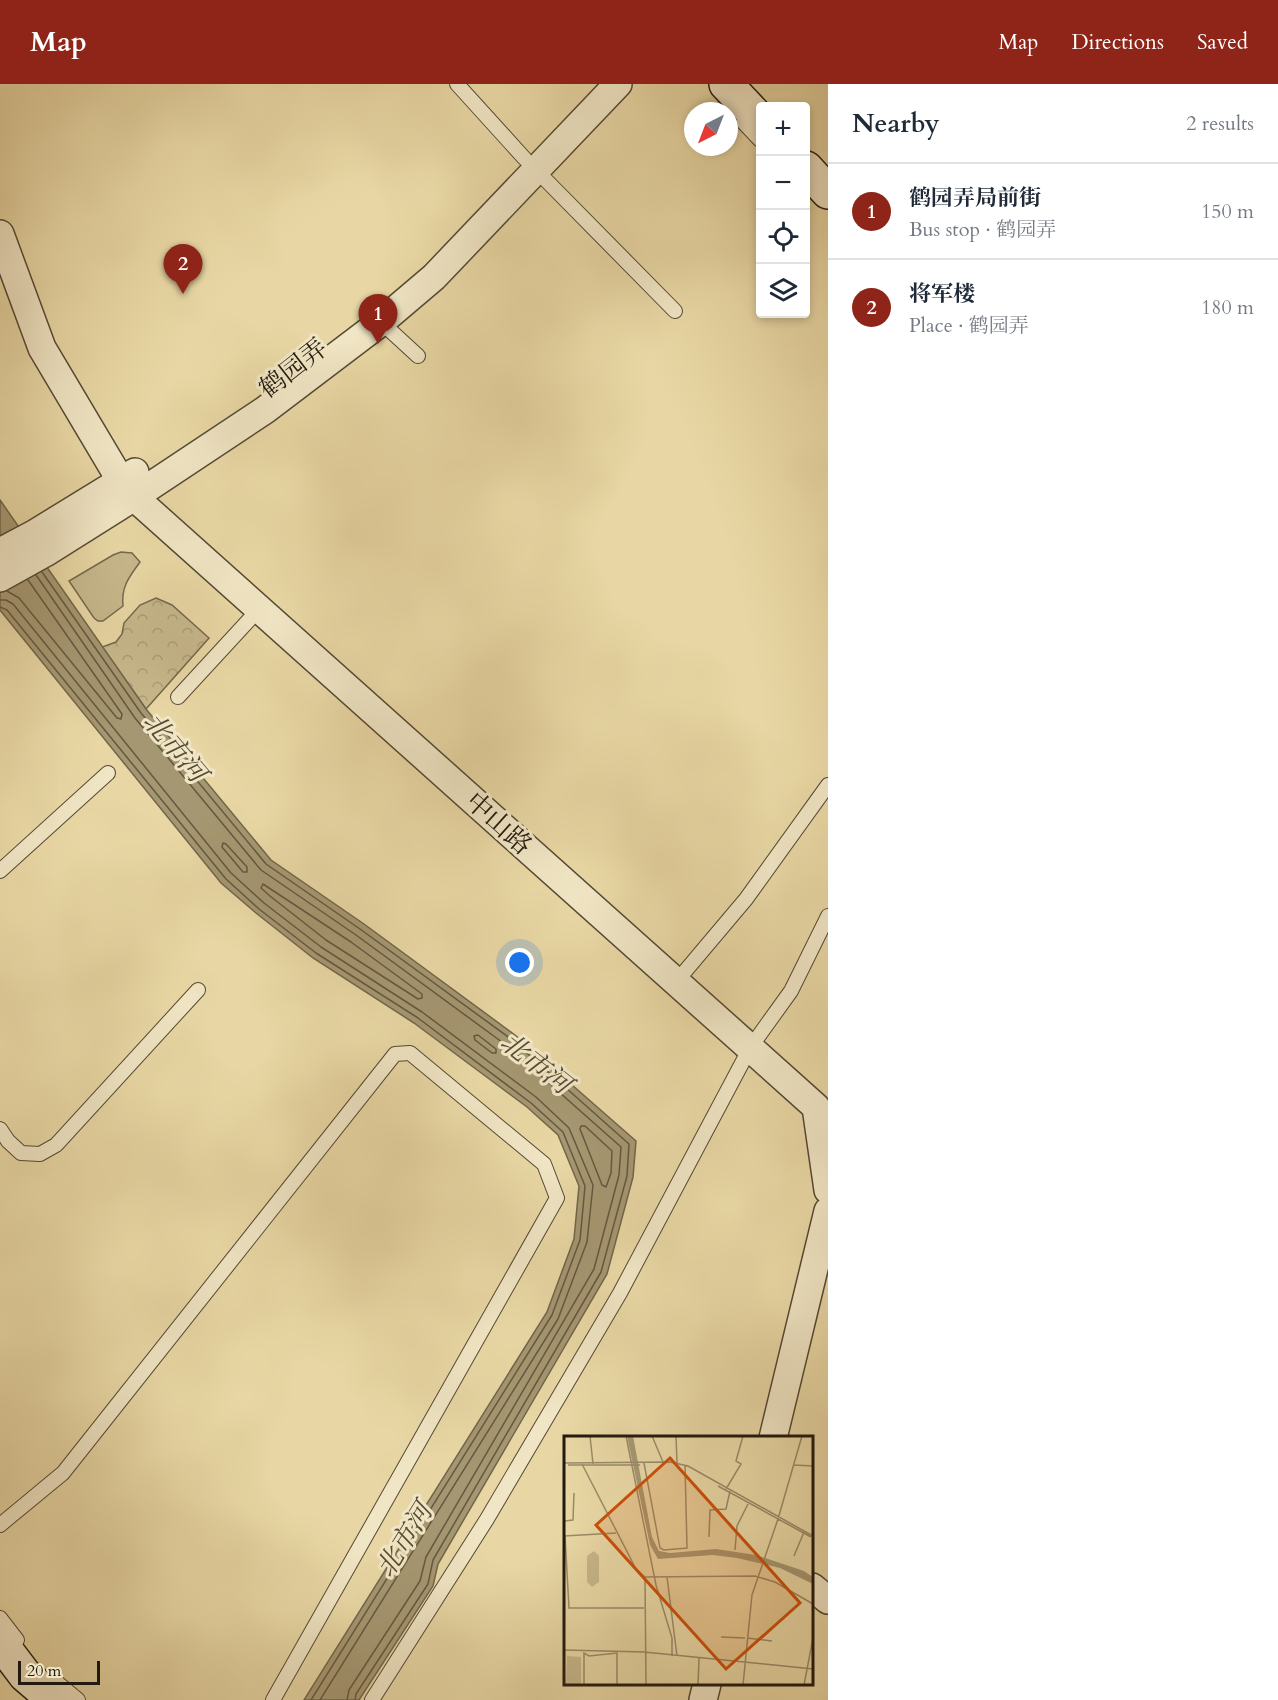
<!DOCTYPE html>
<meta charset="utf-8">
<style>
body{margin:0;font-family:Cardo,"Noto Serif SC",serif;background:#f2f2f3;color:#1f2937}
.controls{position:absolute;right:18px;top:18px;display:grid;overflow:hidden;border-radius:6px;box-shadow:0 3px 9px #0003}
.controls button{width:54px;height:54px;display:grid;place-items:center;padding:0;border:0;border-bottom:2px solid #e0e1e3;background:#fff;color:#1f2937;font:30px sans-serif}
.compass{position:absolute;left:684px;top:18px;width:54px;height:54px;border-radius:50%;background:#fff;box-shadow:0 3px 9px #0003;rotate:222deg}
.scale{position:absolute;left:18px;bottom:15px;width:82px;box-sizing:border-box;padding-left:6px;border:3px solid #221a0f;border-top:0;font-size:16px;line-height:21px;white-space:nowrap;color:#221a0f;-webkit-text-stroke:4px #f0e5c4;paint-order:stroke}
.you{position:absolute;left:520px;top:879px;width:21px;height:21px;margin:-15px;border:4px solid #fff;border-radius:50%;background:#1a73e8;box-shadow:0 0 0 9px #1a73e833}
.badge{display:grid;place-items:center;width:39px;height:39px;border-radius:50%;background:#8f2418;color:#fff;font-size:20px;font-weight:700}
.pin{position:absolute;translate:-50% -50px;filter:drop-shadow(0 2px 3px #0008)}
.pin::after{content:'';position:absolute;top:32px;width:21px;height:18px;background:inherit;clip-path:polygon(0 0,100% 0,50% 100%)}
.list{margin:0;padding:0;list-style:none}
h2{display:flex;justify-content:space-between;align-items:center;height:78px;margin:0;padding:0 24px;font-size:26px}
h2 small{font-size:20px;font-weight:400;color:#747a83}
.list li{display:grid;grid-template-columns:39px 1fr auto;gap:18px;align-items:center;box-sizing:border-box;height:96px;padding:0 24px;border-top:2px solid #e0e1e3}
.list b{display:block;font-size:22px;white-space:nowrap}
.list p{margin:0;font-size:20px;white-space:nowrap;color:#747a83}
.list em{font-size:20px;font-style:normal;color:#747a83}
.icon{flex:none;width:33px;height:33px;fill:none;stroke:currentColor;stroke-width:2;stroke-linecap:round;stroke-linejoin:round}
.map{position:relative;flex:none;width:828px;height:1616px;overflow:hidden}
header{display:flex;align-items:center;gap:36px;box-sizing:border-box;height:84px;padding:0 30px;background:#8f2418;color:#fff}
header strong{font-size:28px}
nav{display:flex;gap:33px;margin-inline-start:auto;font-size:21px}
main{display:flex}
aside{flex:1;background:#fff}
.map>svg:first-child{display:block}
.grass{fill:#c6b78b;stroke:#74684d;stroke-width:1.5}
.forest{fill:url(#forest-crowns);stroke:#74684d;stroke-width:1.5}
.water{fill:#a59771;stroke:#71654a;stroke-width:1.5}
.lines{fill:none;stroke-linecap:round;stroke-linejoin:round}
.shore{stroke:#645840;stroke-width:1.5}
.lane-casing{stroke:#544934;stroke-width:16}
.street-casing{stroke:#544934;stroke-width:30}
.secondary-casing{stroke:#221a0f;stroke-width:36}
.lane{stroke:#f0e5c4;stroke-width:14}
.street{stroke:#f0e5c4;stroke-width:27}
.secondary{stroke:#f0e5c4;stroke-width:33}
.labels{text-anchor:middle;stroke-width:6;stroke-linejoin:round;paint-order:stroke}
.street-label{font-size:26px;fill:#221a0f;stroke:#f0e5c4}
.water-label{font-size:27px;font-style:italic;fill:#564c36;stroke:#f0e5c4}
.inset-road{fill:none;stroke:#998b68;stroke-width:1.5}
.view{fill:#ca500c;fill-opacity:0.15;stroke:#ca500c;stroke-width:3}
.inset-edge{fill:none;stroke:#221a0f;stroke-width:3}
</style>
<header>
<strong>Map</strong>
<nav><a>Map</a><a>Directions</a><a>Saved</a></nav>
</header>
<main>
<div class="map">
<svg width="828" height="1616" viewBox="0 0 828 1616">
<defs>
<pattern id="forest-crowns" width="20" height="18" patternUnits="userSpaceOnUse" patternTransform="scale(1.5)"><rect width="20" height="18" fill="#c6b78b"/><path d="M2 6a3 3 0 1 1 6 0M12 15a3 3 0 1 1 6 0" fill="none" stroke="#aa9d77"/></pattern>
</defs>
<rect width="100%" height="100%" fill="#e8d7a4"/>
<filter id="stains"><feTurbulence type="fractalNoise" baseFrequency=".00333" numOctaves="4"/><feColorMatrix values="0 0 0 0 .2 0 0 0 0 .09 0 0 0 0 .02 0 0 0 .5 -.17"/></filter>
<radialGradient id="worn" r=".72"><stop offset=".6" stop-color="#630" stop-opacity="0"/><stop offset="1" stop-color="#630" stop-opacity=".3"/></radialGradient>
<path class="grass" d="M121 468 132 469 140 478C129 493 121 503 123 522L103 537H98L94 534 69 497 113 471Z"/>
<path class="forest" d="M156 514 172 521 209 554 146 625 102 563 116 558 122 550 124 539 140 521Z"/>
<path class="water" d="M0 416 146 625 271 776 364 840 515 951 636 1057 633 1093 607 1190 438 1480 433 1502 359 1616H304L547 1228 574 1155 579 1102 558 1051 527 1023 414 939 313 874 256 829 221 799 0 526Z"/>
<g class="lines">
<g class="shore">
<path d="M42 488 141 629 266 780 360 845 511 955 629 1060 627 1092 601 1188 433 1476 428 1500 356 1610 355 1616"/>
<path d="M36 491 135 634 261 786 356 851 506 961 621 1063 619 1091 594 1185 426 1473 420 1497 349 1606 347 1616"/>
<path d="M7 507 19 514 117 634 121 635 122 630 28 496"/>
<path d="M0 516H6L13 520 231 789 264 819 321 863 422 928 536 1013 569 1044 593 1101 587 1158 558 1235 320 1616"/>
<path d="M0 523 7 526 226 795 259 825 316 869 418 934 531 1019 563 1048 585 1102 580 1156 552 1231 311 1616"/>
<path d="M223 759 226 760 247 783V788H243L222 763Z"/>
<path d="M263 800 351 858 422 910V914L418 915 326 856 270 812 261 804Z"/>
<path d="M478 951 496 965V969H492L475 956 474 952Z"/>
<path d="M581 1042H585L612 1067 611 1089 606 1103 602 1101 580 1045Z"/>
</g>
<g class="lane-casing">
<g id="lane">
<path d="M457 0 525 75"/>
<path d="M743 38 760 56"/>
<path d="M536 86 675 227"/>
<path d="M381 238 418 272"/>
<path d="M178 613 260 524"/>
<path d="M0 787 108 689"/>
<path d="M676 898 746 815 828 701"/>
<path d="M0 1045 8 1057 21 1069 40 1070 56 1061 198 906"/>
<path d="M0 1441 63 1389 395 970 410 969 544 1080 557 1114 273 1616"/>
<path d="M0 1534 17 1556"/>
<path d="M54 1596 78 1616"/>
<path d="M372 1616 487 1435 620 1209 750 964 791 907 828 832"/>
</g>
</g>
<g class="street-casing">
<g id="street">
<path d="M0 150 42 264 121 397 134 413 816 1023 828 1106"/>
<path d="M0 468 34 450 135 388"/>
<path d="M0 494 45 469 134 413 265 326 381 238 434 193 618 0"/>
<path d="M773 1354 828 1127"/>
<path d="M812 1503 828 1516"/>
<path d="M703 1616 707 1600"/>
</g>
</g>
<g class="secondary-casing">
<g id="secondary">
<path d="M726 0 760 36"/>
<path d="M806 84 828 108"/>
<path d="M0 1558 25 1591 54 1616"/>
</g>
</g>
<use href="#lane" class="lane"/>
<use href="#street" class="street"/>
<use href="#secondary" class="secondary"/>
</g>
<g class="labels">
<g class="street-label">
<text transform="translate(293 284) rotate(-38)" y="9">鹤园弄</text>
<text transform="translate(499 739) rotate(42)" y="9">中山路</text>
</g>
<g class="water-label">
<text transform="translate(175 663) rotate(50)" y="9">北市河</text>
<text transform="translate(536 979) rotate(38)" y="9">北市河</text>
<text transform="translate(404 1456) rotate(-58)" y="9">北市河</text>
</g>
</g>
<g transform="translate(564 1352)">
<rect width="249" height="249" fill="#e8d7a4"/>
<path d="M30 115 35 120V146L28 151 23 146V120Z" fill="#c6b78b"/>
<path d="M3 220 17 221V249H2Z" fill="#c6b78b"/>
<path d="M63 0H69L88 101 95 115 106 117 152 113 192 119 240 135 249 141V148L216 132 173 122 149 119 94 123 86 109Z" fill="#a59771"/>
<path class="inset-road" d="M26 0 29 28M62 0 92 149 108 202V220M88 0 99 26M112 0 113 27M0 27 106 26 124 30 249 100M80 27 96 112 100 114 123 112 121 29M18 28 72 133 81 141 191 140 211 146 249 168M4 29H76M230 29 249 30M154 50 247 101M162 53 177 28 172 25 179 0M214 83 238 0M0 85 9 84 10 57M0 100 52 97M1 100 5 172H80M145 101 146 74 162 73 166 55M171 114 173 90 185 66M230 120 240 96M81 141 82 249M103 141 113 220M157 201 181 202M183 202 208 205M0 214 80 216 249 233M20 249V217L25 220 53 217V249M134 249 135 222M179 249 188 159 214 83M240 249 249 202"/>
<path class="view" d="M106 22 236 167 162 233 32 89Z"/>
<rect width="249" height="249" class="inset-edge"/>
</g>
<rect width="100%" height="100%" filter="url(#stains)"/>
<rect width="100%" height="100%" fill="url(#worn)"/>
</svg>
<div class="controls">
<button>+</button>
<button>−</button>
<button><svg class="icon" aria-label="locate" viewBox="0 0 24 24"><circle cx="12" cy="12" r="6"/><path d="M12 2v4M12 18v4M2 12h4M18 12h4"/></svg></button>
<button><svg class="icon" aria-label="layers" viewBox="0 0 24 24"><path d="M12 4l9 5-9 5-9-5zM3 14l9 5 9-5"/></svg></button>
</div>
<svg class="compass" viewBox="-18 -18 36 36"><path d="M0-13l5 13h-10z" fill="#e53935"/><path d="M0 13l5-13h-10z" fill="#747a83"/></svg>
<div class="scale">20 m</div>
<div class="you"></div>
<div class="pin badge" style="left:378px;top:260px">1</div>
<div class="pin badge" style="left:183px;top:210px">2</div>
</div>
<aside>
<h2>Nearby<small>2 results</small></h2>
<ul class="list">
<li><span class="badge">1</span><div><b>鹤园弄局前街</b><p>Bus stop · 鹤园弄</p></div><em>150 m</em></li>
<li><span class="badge">2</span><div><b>将军楼</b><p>Place · 鹤园弄</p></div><em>180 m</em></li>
</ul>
</aside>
</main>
